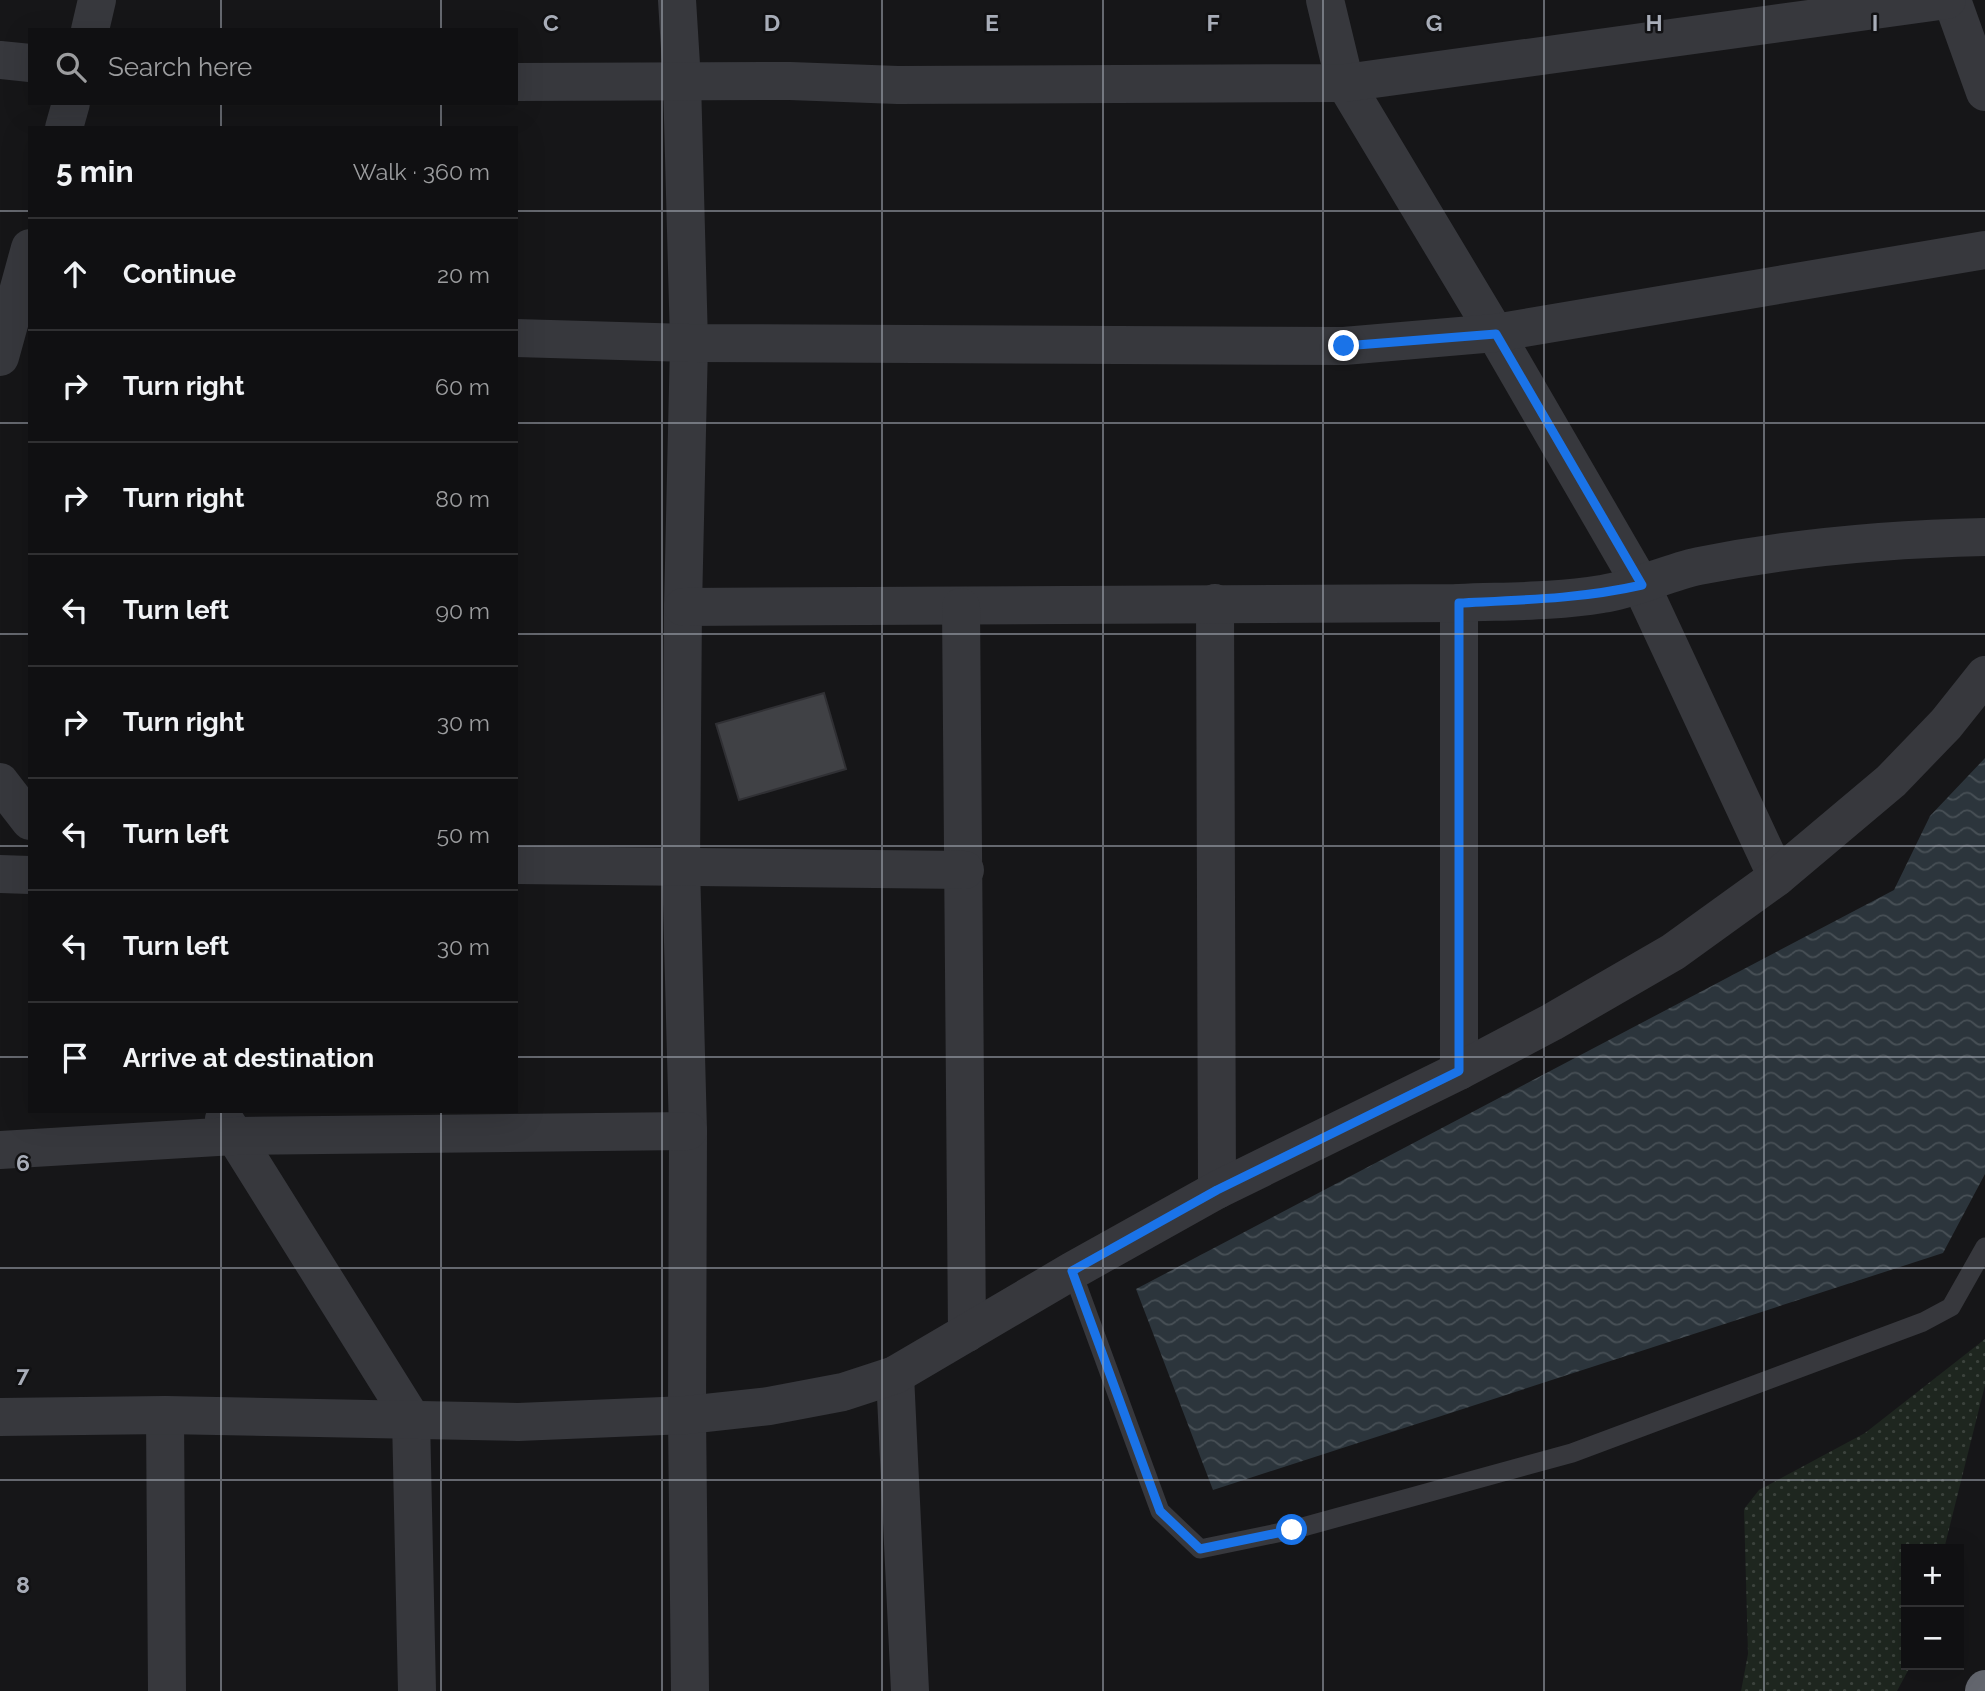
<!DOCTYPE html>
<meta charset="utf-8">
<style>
body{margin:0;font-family:Raleway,sans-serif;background:#19191b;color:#f1f3f6}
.controls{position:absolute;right:21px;bottom:21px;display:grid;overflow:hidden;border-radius:0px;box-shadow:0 7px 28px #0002}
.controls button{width:63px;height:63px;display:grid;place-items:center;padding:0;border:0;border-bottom:2px solid #303032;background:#101012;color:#f1f3f6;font:35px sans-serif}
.stop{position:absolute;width:21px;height:21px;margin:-16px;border:5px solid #1a73e8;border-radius:50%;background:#fff}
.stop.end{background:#1a73e8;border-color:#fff;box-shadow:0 2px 7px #0008}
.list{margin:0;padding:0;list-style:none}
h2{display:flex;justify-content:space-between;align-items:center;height:91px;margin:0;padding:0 28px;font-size:30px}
h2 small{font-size:23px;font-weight:400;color:#9c9d9f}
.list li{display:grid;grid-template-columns:46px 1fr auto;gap:21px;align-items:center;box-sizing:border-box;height:112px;padding:0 28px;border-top:2px solid #303032}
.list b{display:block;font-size:26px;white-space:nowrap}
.list em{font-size:23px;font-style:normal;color:#9c9d9f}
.icon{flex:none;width:38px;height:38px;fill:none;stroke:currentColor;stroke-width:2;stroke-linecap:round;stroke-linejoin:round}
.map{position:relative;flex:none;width:1985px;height:1691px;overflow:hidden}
.search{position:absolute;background:#101012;box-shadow:0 7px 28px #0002;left:28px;top:28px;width:490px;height:77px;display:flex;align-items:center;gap:18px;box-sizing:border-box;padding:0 24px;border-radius:0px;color:#9c9d9f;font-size:26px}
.panel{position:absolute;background:#101012;box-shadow:0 7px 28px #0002;left:28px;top:126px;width:490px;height:987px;border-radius:0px}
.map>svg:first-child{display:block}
.park{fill:url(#park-dots)}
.water{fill:url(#water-waves)}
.building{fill:#404145;stroke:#303034;stroke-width:2}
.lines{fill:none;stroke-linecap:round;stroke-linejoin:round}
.service{stroke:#37383d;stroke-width:19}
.minor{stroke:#37383d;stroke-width:38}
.motorway{stroke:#63666e;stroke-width:38}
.route{stroke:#1a73e8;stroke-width:9}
.grid{fill:none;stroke:#a8adb8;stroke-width:2;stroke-opacity:0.55}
.grid-label{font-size:23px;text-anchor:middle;font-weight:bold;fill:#a8adb8;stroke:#111113;stroke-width:5;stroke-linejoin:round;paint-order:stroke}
</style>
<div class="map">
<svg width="1985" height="1691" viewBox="0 0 1985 1691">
<defs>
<pattern id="park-dots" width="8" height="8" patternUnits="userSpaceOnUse" patternTransform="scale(1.75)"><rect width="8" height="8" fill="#1e261f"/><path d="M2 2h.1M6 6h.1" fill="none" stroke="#3c433d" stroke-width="1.8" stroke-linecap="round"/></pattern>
<pattern id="water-waves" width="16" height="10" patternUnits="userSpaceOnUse" patternTransform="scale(1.75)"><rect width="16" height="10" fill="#2c353c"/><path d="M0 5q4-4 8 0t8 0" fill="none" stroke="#485056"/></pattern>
</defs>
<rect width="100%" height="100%" fill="#161618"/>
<path class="park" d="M1985 1339V1385L1944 1549H1906V1665H1911L1897 1691H1741L1748 1654 1744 1509 1759 1490 1865 1433Z"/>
<path class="water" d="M1985 758V1174L1943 1253 1213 1490 1136 1289 1894 890 1930 816Z"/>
<path class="building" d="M824 693 846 769 739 800 716 724Z"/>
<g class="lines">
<path class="service" d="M1072 1271 1160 1511 1200 1549 1292 1530 1572 1453 1923 1322 1951 1307 1985 1247"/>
<g class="minor">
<path d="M677 0 682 81 689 343 683 607 681 866 688 1131 687 1415 690 1691"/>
<path d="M1325 0 1345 83 1495 333 1641 585 1777 877"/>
<path d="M1952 0 1985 92"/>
<path d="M90 30 97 0"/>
<path d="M0 60 30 63"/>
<path d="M516 82 790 81 898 85 1345 83 1947 0"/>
<path d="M64 128 71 103"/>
<path d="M516 338 689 343 1344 346 1495 333 1985 250"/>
<path d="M0 357 30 248"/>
<path d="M1215 603 1217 1190"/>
<path d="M1459 603V1071"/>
<path d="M683 607 1459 603C1506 601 1555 602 1602 594 1636 589 1666 573 1699 566 1790 548 1892 539 1985 537"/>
<path d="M961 607 967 1333"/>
<path d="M0 782 30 821"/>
<path d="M516 865 965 870"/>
<path d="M0 874 30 875"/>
<path d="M224 1119 411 1418 417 1691"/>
<path d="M0 1150 234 1136 688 1131"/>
<path d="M895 1375 910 1691"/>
<path d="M165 1415 167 1691"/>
<path d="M0 1417 165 1415 518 1422 687 1415 769 1406 843 1392 895 1375 1072 1271 1217 1190 1459 1071 1552 1022 1673 952 1777 877 1891 781 1946 724 1985 675"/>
</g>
<path class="motorway" d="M1984 1691 1985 1689"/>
</g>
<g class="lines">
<path class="route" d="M1292 1530 1200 1549 1160 1511 1072 1271 1217 1190 1459 1071V603C1521 600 1581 599 1642 585L1496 334 1344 346"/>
</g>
<path class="grid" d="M221 0V30M441 0V30M662 0V1691M882 0V1691M1103 0V1691M1323 0V1691M1544 0V1691M1764 0V1691M221 103V128M441 103V128M0 211H30M516 211H1985M0 423H30M516 423H1985M0 634H30M516 634H1985M0 846H30M516 846H1985M0 1057H30M516 1057H1985M221 1111V1691M441 1111V1691M0 1268H1985M0 1480H1985"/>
<g class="grid-label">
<text x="551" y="31">C</text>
<text x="772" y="31">D</text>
<text x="992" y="31">E</text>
<text x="1213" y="31">F</text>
<text x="1434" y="31">G</text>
<text x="1654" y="31">H</text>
<text x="1875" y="31">I</text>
<text x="23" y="1171">6</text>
<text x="23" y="1382">7</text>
<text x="23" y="1593">8</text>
</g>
</svg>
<div class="controls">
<button>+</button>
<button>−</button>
</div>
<div class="stop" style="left:1292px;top:1530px"></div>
<div class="stop end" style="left:1344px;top:346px"></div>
<div class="search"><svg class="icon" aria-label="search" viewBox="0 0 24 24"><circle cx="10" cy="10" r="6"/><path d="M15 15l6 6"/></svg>Search here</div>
<section class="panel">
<h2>5 min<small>Walk · 360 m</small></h2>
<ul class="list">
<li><svg class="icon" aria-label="ahead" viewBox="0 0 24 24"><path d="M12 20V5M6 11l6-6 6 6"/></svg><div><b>Continue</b></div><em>20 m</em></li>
<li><svg class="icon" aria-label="right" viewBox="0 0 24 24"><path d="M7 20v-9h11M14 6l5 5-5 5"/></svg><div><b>Turn right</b></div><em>60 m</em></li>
<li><svg class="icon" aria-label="right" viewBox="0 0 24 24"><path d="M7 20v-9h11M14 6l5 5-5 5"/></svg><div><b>Turn right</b></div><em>80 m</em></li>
<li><svg class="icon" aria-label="left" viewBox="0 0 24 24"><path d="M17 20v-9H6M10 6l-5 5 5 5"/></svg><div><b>Turn left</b></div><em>90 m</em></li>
<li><svg class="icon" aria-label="right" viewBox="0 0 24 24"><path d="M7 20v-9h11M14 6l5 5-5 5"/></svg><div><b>Turn right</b></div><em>30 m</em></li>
<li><svg class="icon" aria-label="left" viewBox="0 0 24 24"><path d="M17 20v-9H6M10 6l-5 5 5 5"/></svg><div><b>Turn left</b></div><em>50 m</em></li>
<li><svg class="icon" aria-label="left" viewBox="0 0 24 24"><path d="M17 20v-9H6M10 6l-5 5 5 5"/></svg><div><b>Turn left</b></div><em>30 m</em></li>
<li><svg class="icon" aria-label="arrive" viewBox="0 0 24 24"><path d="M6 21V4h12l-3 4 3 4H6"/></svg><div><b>Arrive at destination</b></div></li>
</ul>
</section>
</div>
